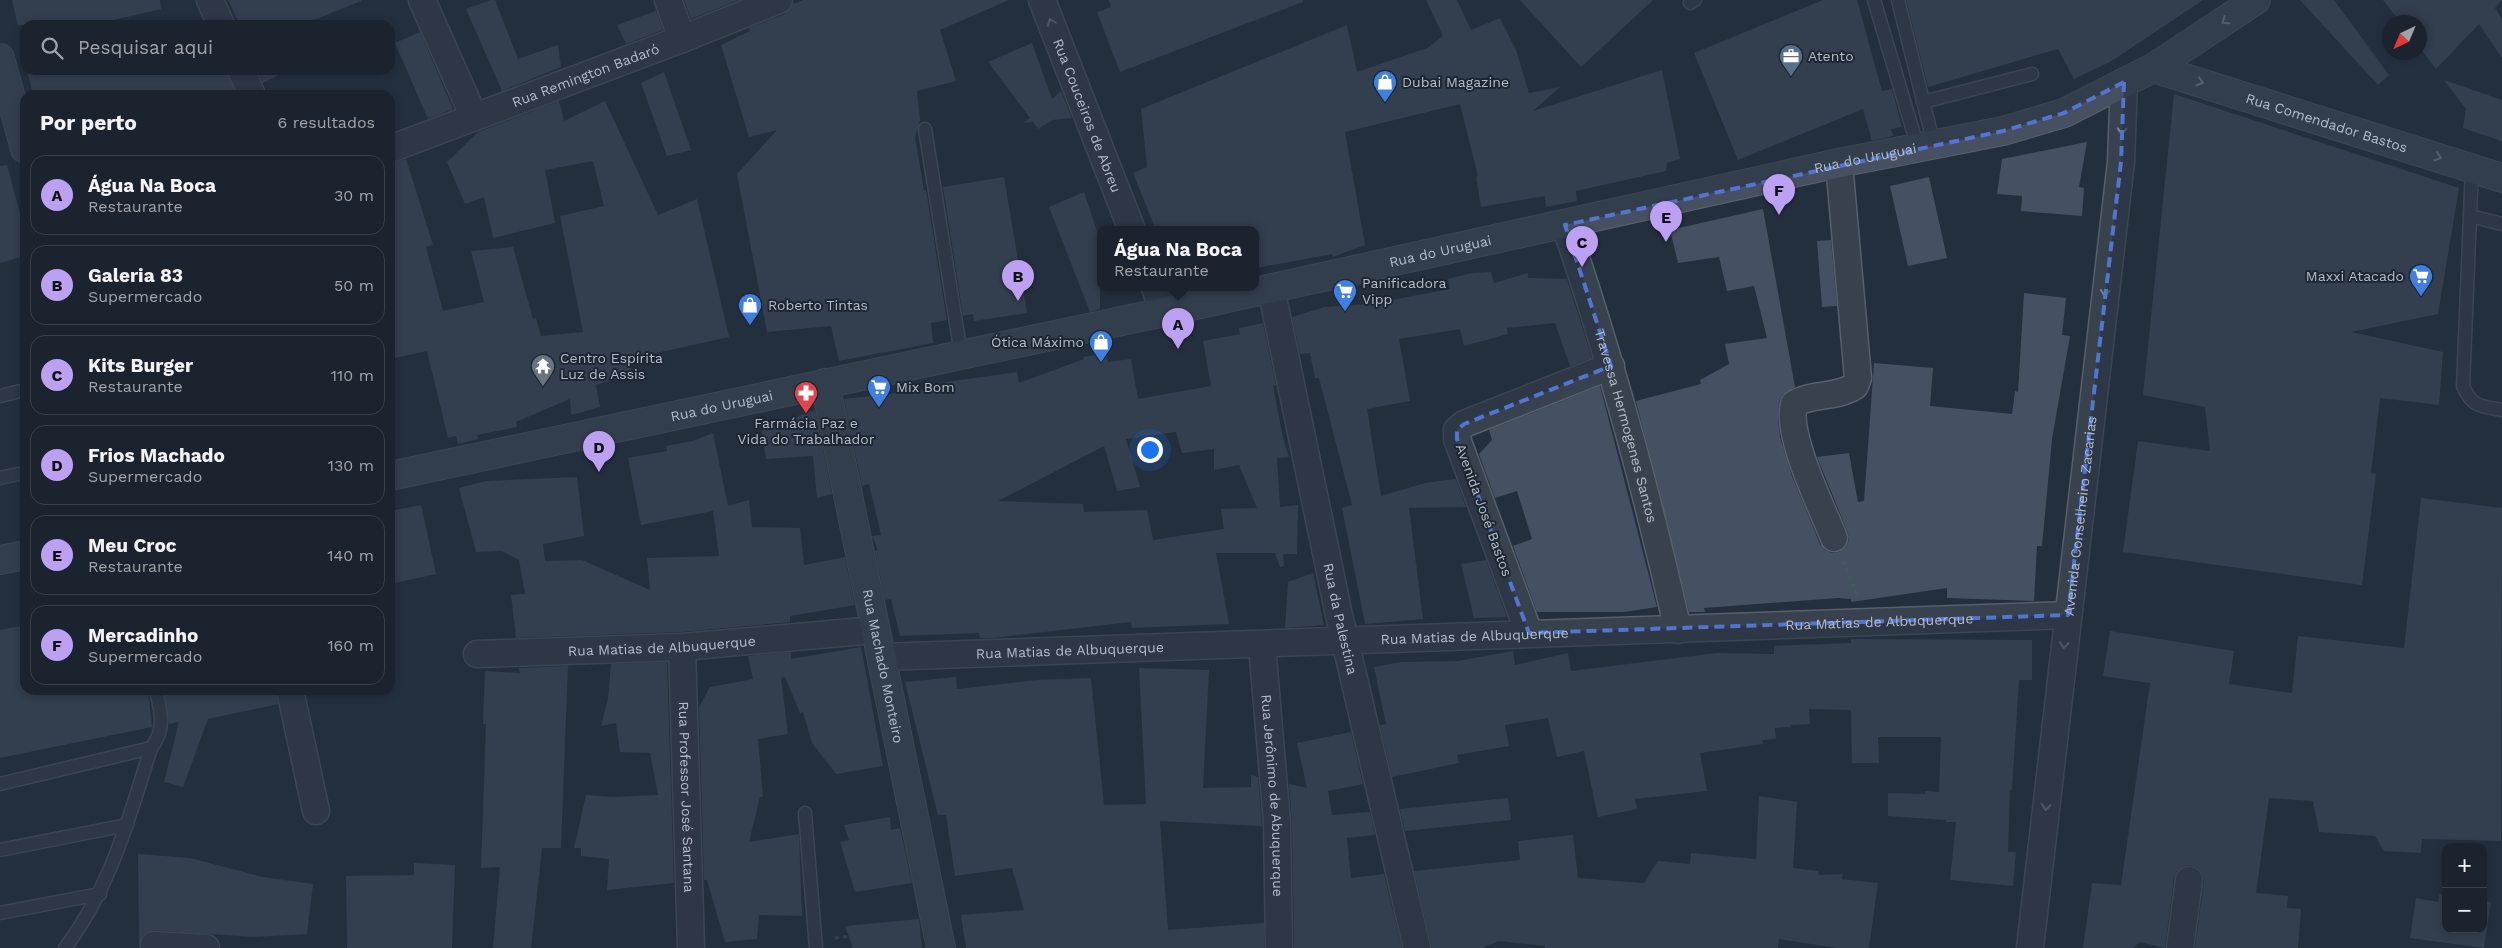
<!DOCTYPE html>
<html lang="pt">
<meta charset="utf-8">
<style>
body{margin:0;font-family:"Work Sans",sans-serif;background:#242b36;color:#f1f3f6}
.controls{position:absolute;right:15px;bottom:15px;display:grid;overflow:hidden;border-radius:10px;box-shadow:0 2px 8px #0003}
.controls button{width:45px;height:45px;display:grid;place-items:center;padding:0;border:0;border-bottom:1px solid #39404a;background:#1b232e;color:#f1f3f6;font:25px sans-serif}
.compass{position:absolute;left:2382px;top:15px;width:45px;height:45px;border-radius:50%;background:#1b232e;box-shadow:0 2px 8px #0003;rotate:224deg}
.you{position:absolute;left:1149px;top:449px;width:18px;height:18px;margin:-12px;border:4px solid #fff;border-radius:50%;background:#1a73e8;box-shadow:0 0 0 8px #1a73e833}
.badge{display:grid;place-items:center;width:32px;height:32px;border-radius:50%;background:#bca0f2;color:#111;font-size:16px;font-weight:700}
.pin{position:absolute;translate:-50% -41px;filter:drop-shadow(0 1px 2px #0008)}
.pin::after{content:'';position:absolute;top:26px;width:18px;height:15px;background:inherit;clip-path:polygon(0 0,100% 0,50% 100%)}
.popup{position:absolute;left:1097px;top:226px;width:162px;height:65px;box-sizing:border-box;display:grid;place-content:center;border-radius:10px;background:#1b232e;filter:drop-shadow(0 1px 4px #0005);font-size:16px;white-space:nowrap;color:#a0a4aa}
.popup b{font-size:19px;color:#f1f3f6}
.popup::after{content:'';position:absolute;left:50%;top:100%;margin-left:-10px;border:10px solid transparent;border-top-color:#1b232e}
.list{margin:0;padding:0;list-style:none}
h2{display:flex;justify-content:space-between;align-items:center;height:65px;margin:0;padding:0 20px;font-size:21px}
h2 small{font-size:16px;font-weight:400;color:#a0a4aa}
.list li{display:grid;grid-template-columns:32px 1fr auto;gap:15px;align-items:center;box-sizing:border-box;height:80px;margin:0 10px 10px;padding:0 10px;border:1px solid #39404a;border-radius:15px}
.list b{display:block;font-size:19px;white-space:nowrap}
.list p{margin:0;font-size:16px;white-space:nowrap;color:#a0a4aa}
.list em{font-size:16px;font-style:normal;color:#a0a4aa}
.icon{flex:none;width:28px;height:28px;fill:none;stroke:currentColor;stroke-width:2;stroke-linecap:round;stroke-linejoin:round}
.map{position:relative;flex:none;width:2502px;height:948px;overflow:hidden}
.search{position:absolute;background:#1b232e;box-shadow:0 2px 8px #0003;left:20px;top:20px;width:375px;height:55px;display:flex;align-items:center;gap:12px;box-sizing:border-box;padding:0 18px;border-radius:15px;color:#a0a4aa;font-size:19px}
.panel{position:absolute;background:#1b232e;box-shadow:0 2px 8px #0003;left:20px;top:90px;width:375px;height:605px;border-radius:15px}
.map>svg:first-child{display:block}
.building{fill:#455162;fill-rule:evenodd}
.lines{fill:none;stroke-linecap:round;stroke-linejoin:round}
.lane-casing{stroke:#565f6c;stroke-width:15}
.street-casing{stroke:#565f6c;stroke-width:29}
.secondary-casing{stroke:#565f6c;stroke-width:30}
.path{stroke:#44595c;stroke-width:3;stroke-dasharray:4 4;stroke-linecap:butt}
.lane{stroke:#38414e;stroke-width:12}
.street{stroke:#38414e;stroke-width:26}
.secondary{stroke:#465061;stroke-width:28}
.oneway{stroke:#8e96a5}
.oneway2{stroke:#7c8592}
.marked{fill:none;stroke:#5274d3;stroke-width:4;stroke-dasharray:10 6;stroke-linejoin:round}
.labels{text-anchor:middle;stroke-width:4;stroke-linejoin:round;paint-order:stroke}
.poi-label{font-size:14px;fill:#b4bcc9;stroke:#1d2633;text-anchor:start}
.street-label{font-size:14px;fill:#b4bcc9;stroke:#1d2633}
</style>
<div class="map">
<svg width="2502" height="948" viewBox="0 0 2502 948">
<rect width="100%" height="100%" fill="#242f3e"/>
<g class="building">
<path d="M12 0H160L161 9 92 25H18Z"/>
<path d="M228 0H361V1L301 25H240Z"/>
<path d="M491 0H495L518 59 558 45 561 67 502 91 466 9Z"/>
<path d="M684 0H739L691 19Z"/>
<path d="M803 0H1009L940 30 956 81 917 91 920 121 915 137 924 190H926L947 320 931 323 933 343 839 361 831 326 767 332 737 174 777 130 749 137 721 45 750 31 749 28 785 14 793 4Z"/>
<path d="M1109 0H1303V2L1120 72 1097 12 1111 7Z"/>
<path d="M1426 0H1457L1471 30 1500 18 1516 50 1529 93 1560 87 1533 111 1662 70 1680 159 1667 163 1666 171 1576 191 1577 201 1546 207 1545 196 1481 207 1476 177 1478 176 1460 104 1345 132 1365 245 1333 257 1332 254 1256 268V230H1156L1133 173 1147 167 1141 109 1347 25 1357 72 1427 48 1443 36Z"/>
<path d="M1520 0H1653L1581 67Z"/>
<path d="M1823 0H1857L1882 91 1892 89 1902 127 1891 129 1893 136 1872 141 1863 109 1738 160 1694 53Z"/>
<path d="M1906 0H2203L2110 62 2074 79 2058 49 1928 87Z"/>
<path d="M2300 0H2334L2389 75 2378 85Z"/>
<path d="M2383 0H2502L2495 8 2502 19V58L2479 24 2436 69 2420 48V22H2400Z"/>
<path d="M656 11 663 30 626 44 617 25Z"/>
<path d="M420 32 453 109 428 119 395 43Z"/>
<path d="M1032 43 1052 99 1061 91 1072 118 1053 120 1038 129 1033 122 1023 123 1030 118 988 62Z"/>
<path d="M27 70H226L236 95H33Z"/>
<path d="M257 70H289L263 83Z"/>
<path d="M664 72 691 150 667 156 641 83Z"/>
<path d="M2444 80 2502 100V141L2463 128 2466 109Z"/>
<path d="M2174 94 2459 188 2438 314 2351 332 2443 352 2439 405 2380 398 2371 473 2376 474 2362 585 2123 552 2138 441 2210 451 2205 407 2143 395Z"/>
<path d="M559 101 564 121 605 101 658 215 697 199 729 337 629 359 632 374 596 385 600 407 571 415 570 399 516 422 517 427 477 435 478 439 458 444 456 436 448 438 427 351 390 359V164L406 159 433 245 426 247 443 311 484 302 471 251 513 247 533 319 536 318 541 336 583 332 560 216 604 206 593 161 545 170 555 223 493 238 484 197 465 204 447 162 478 132Z"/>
<path d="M2087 142 2079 187 2084 188 2082 216 2021 211 2022 196 1997 194 2002 159Z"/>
<path d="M7 165 20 213 25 212V256L0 263V166Z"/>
<path d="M1004 177 1027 313 974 321 973 314 963 316 943 187Z"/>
<path d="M1929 177 1947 258 1908 266 1890 186Z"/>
<path d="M1084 192 1100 240V309L1090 312 1049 207Z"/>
<path d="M1763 209 1795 387 1782 395 1779 402 1778 419 1780 437 1792 476 1820 544 1825 550 1832 553 1839 552 1846 547 1849 540 1848 533 1817 457 1849 453 1858 502 1864 501 1874 363 1933 368 1930 406 2012 414 2015 391 2018 392 2024 293 2066 298 2062 335 2070 336 2052 439 2042 546H2037L2034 601 1947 598V588L1851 602V599L1838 598 1704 608 1705 612H1689L1636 401 1701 384 1700 380 1729 364 1725 344 1767 338 1754 286 1727 291 1719 257 1678 263 1670 230Z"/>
<path d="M1831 240 1837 306 1822 307 1817 241Z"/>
<path d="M1491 272 1494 283 1528 273V278L1567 279 1592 358 1570 366 1555 323 1507 328 1508 334 1464 346 1460 329 1399 339 1410 401 1367 409 1381 496 1425 483 1456 479 1466 507 1409 508 1423 619 1365 624 1342 508 1352 505 1319 378H1315L1310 353 1300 354 1292 317 1325 307 1370 304 1450 289 1448 279 1472 273Z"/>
<path d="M1263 323 1276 385 1273 386 1283 438 1289 457 1277 458 1280 507 1298 505 1297 554H1283L1284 566 1280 567 1275 553H1216L1229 624 1132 628 1131 622 992 638H980L979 633 900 636 891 599 885 600 875 551 878 550 872 536 881 535 869 484 862 486 844 399 942 388 940 383 1017 372 1019 383 1084 359 1083 357 1106 353 1108 362 1131 359 1138 399 1211 386 1203 341 1240 334 1239 328ZM1176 432 1182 453 1214 449V470L1239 465 1257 508 1221 509 1224 529 1153 540 1147 510 1084 512 1083 504 998 501 1104 446 1117 491 1140 487 1126 439Z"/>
<path d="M1600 386 1657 607 1624 612H1537L1513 546 1532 539 1517 491 1495 498 1479 454 1492 440 1489 430Z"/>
<path d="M815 410 832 494 817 498 813 456 766 459 762 430Z"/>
<path d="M713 433 728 506 749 500 752 527 800 528 804 565 845 557 855 605 790 616V622L681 632 516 638 511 595 525 594 519 560 502 551 476 552 459 488 486 481 577 477 584 536 543 544 545 561 582 560 650 590 647 558 719 556 713 511 641 525 628 458 667 451 666 446 693 441Z"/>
<path d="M2421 498 2502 508 2501 841 2422 839 2421 853 2384 851 2375 836 2319 832 2313 801 2269 798 2256 893 2288 896 2287 908 2301 909 2298 948H2195L2204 881 2203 875 2198 868 2190 865 2184 866 2177 871 2174 878 2165 948 2140 942 2133 948H2083L2092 883 2121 885 2150 683 2103 676 2110 631 2234 651 2229 684 2292 693 2298 636 2404 648Z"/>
<path d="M421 505 436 574 390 584V511Z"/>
<path d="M1486 560 1507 617 1474 618 1461 564Z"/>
<path d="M1313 573 1324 625 1285 628 1288 582Z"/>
<path d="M25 625V690H148L152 727 0 758V630Z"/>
<path d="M1851 639 2032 640V680H2019L2012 790H2010L2008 852H2016L2013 886 1950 880 1956 822H1946V820L1888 816V793L1925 794V791L1939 792 1941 737H1878L1879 763H1852L1851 710 1809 709 1810 724 1790 725 1791 727 1775 728 1776 739 1762 740 1763 744 1700 753 1707 791 1635 799 1637 809 1598 817 1584 751 1557 757 1548 718 1505 725 1509 746 1457 755 1459 763 1392 777 1380 725 1386 724 1374 667 1400 662 1458 661 1513 651 1515 665 1568 653 1571 671 1717 653 1774 654V646L1851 643Z"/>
<path d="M861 647 883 766 836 774 812 743 803 712 800 713 785 677 781 678 788 734 758 739 763 797H760L749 842 799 834 802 916 759 915 757 939 725 942 707 880H704L699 707 710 687 753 679 748 656 791 652V659Z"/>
<path d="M667 662 674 883 607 890 609 859 581 856V848H574L586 795 611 797 658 795 650 753 620 752 616 723 601 726 608 699 611 664Z"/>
<path d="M568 666 561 848H542L531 948H493L500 867 481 868 486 724H483L485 671 520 673 519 668Z"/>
<path d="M1139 668 1209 670 1203 788 1251 787V775L1258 777 1262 826 1160 821 1168 930 1264 923V948H966L961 915 1024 910 1012 868 955 876 946 815H938L905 682 956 677 957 689 1037 680 1091 678 1104 805 1146 804Z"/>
<path d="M164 690H275L278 704 208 719 183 787 164 782 179 722 169 724Z"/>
<path d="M1351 732 1363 784 1328 791 1332 815 1370 812 1375 835 1347 838 1351 878 1384 874 1402 948H1294L1292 823 1289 784 1307 788 1297 743Z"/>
<path d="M1759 796 1797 802 1793 868 1818 871 1819 875 1843 874 1842 879 1878 883 1869 948H1836L1779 939 1778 948H1545V946L1498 941 1483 948H1432L1414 871 1520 860 1518 841 1573 835 1578 878 1644 883 1658 861 1690 864 1691 853 1756 859Z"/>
<path d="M1508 798 1511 820 1405 831 1400 809Z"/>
<path d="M890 817 891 830 900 828 912 883 855 892 840 842 849 840 844 825Z"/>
<path d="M138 854 190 858 263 877 313 884 307 934 253 937 154 930 147 932 142 936 139 948Z"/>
<path d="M414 863 455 865 452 948H347L346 876 414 875Z"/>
<path d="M2439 894 2446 895V929H2483V901L2491 902 2484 948 2410 938 2416 898 2438 902Z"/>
<path d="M919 919 922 948H853L845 926Z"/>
</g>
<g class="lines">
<g class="lane-casing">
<g id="lane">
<path d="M1874 0 1918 148"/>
<path d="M1898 0 1934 145"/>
<path d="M1690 3 1695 0"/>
<path d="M1923 102 2032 74"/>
<path d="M925 129 961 354"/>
<path d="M2472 168 2463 386C2472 407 2480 406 2502 410"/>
<path d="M2470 216 2502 224"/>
<path d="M0 396 25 390"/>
<path d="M0 478 19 474"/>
<path d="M151 748C166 730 161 712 156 690"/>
<path d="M0 784 151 748C129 819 110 888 65 948"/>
<path d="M805 813 816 948"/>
<path d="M0 850 127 825"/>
<path d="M0 913 100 894"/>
</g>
</g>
<g class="street-casing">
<g id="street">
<path d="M210 0 221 25"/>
<path d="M422 0 474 117"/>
<path d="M668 0 682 39"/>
<path id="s1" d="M1042 0 1132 230"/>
<path d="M241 70 252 95"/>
<path id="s2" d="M390 149 682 39 779 0"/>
<path id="s3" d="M1565 225C1611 359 1647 492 1678 630"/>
<path d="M1155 288 1164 312"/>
<path id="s4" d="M1271 288 1339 615 1417 948"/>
<path d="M1834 538C1822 508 1785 433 1794 404 1812 393 1837 398 1855 386L1858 378 1839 163"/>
<path d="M1529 633 1457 439V430L1464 424 1611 366"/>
<path id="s5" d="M1262 645 1277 823 1279 948"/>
<path id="s6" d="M682 647 691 948"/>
<path id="s7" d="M477 654 682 647 875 630"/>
<path id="s8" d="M881 657 2068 615"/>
<path d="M290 690 316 811"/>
<path d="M154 945 206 948"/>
<path id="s9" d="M2030 948 2121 162 2124 82"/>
<path d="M2180 948 2189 880"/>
</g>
</g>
<g class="secondary-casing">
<g id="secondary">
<path d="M0 58 25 149"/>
<path id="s10" d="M2153 68 2502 178"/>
<path id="s11" d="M825 383 941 948"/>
<path id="s12" d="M390 476 1164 312 1839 163 2003 131 2064 113 2153 68 2256 0"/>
<path d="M0 560 25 555"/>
</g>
</g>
<g class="path">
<path d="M1843 561 1858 597"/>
<path d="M835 938 910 928"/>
</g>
<use href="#lane" class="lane"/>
<use href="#street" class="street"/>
<use href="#secondary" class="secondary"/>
</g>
<defs><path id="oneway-chevron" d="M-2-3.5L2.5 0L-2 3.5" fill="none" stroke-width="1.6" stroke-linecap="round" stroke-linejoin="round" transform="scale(1.25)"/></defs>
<g class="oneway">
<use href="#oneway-chevron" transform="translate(2225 21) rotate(146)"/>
<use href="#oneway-chevron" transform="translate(2200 82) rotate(17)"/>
<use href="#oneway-chevron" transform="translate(2438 157) rotate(17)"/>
</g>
<g class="oneway2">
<use href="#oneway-chevron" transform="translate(1051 22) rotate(-111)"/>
<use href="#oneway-chevron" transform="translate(2122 131) rotate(92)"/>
<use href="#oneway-chevron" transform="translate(2105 293) rotate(97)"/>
<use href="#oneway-chevron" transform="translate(2064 645) rotate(96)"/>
<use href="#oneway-chevron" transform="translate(2046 807) rotate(96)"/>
</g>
<path d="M0 0H2502V948H0ZM2124 82 2121 162 2068 615 1529 633 1457 439V430L1464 424 1611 366 1565 225 2003 131 2064 113Z" fill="#242f3e" fill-opacity=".55" fill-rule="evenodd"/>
<path class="marked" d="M2124 82 2121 162 2068 615 1529 633 1457 439V430L1464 424 1611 366 1565 225 2003 131 2064 113Z"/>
<defs>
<g id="office-pin" transform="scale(1.25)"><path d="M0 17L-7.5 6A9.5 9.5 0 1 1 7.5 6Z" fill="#5c6f8a" stroke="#1d2633"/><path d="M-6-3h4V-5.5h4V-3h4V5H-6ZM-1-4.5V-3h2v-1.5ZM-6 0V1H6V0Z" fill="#fff"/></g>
<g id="shop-pin" transform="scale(1.25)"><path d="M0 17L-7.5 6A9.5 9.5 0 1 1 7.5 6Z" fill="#3f7fe0" stroke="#1d2633"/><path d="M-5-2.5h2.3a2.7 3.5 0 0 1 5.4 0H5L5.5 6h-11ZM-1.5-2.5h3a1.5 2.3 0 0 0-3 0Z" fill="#fff"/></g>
<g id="supermarket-pin" transform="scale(1.25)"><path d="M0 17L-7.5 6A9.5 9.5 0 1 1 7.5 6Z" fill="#3f7fe0" stroke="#1d2633"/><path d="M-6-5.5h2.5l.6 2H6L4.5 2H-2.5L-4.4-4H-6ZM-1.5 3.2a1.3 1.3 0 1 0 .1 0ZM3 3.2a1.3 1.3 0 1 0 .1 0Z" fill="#fff"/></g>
<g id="temple-pin" transform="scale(1.25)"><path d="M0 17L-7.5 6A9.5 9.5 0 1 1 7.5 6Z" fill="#6b7280" stroke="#1d2633"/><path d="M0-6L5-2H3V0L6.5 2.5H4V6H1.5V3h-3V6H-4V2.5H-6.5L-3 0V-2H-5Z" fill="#fff"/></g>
<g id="pharmacy-pin" transform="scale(1.25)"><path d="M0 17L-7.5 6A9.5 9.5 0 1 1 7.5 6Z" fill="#e0444e" stroke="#1d2633"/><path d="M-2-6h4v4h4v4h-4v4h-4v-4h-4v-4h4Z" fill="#fff"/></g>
</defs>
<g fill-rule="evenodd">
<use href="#office-pin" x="1791" y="56"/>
<use href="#shop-pin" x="1385" y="82"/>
<use href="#supermarket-pin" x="2421" y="276"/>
<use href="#supermarket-pin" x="1345" y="291"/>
<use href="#shop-pin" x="750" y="305"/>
<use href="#shop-pin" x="1101" y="342"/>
<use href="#temple-pin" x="543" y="366"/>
<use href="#supermarket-pin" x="879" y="387"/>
<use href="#pharmacy-pin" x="806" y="393"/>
</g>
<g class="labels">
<g class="poi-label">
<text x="1808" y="61">Atento</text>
<text x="1402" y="87">Dubai Magazine</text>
<text x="2404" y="281" text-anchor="end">Maxxi Atacado</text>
<text x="1362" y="288">Panificadora<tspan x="1362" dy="16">Vipp</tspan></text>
<text x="768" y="310">Roberto Tintas</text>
<text x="1084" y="347" text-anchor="end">Ótica Máximo</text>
<text x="560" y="363">Centro Espírita<tspan x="560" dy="16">Luz de Assis</tspan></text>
<text x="896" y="392">Mix Bom</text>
<text x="806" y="428" text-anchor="middle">Farmácia Paz e<tspan x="806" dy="16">Vida do Trabalhador</tspan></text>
</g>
<g class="street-label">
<text dy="5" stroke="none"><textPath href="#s2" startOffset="209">Rua Remington Badaró</textPath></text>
<text dy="5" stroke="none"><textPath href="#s1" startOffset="124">Rua Couceiros de Abreu</textPath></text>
<text dy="5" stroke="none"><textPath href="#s10" startOffset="182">Rua Comendador Bastos</textPath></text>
<text dy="5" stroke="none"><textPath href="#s12" startOffset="1509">Rua do Uruguai</textPath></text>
<text dy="5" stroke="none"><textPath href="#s12" startOffset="1074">Rua do Uruguai</textPath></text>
<text dy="5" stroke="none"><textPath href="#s12" startOffset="339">Rua do Uruguai</textPath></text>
<text dy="5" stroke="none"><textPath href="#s3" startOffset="210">Travessa Hermogenes Santos</textPath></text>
<text transform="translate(1484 510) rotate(70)" y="5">Avenida José Bastos</text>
<text dy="5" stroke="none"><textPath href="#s9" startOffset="435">Avenida Conselheiro Zacarias</textPath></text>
<text dy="5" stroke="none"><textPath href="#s4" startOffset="338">Rua da Palestina</textPath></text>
<text dy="5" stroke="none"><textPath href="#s8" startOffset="999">Rua Matias de Albuquerque</textPath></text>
<text dy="5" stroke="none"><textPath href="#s8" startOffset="594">Rua Matias de Albuquerque</textPath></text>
<text dy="5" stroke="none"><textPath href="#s7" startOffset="185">Rua Matias de Albuquerque</textPath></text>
<text dy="5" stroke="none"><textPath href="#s8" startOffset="189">Rua Matias de Albuquerque</textPath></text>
<text dy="5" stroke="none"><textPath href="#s11" startOffset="289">Rua Machado Monteiro</textPath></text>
<text dy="5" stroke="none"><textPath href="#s5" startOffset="151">Rua Jerônimo de Abuquerque</textPath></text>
<text dy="5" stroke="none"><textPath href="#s6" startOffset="150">Rua Professor José Santana</textPath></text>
</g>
</g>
</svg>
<div class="controls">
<button>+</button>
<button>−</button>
</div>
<svg class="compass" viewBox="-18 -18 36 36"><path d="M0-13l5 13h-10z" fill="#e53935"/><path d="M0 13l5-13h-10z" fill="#a0a4aa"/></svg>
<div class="you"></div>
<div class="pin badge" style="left:1178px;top:349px">A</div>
<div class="popup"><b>Água Na Boca</b>Restaurante</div>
<div class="pin badge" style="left:1018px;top:301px">B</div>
<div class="pin badge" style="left:1582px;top:267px">C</div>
<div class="pin badge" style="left:599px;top:472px">D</div>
<div class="pin badge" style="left:1666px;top:242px">E</div>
<div class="pin badge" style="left:1779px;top:215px">F</div>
<div class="search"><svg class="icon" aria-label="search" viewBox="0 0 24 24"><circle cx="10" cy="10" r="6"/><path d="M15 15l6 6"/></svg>Pesquisar aqui</div>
<section class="panel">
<h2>Por perto<small>6 resultados</small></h2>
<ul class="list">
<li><span class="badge">A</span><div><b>Água Na Boca</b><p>Restaurante</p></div><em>30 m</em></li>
<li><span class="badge">B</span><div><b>Galeria 83</b><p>Supermercado</p></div><em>50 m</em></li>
<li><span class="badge">C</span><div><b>Kits Burger</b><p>Restaurante</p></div><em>110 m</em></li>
<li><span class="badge">D</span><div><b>Frios Machado</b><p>Supermercado</p></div><em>130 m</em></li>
<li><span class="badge">E</span><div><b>Meu Croc</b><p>Restaurante</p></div><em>140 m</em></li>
<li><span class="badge">F</span><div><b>Mercadinho</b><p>Supermercado</p></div><em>160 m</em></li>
</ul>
</section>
</div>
